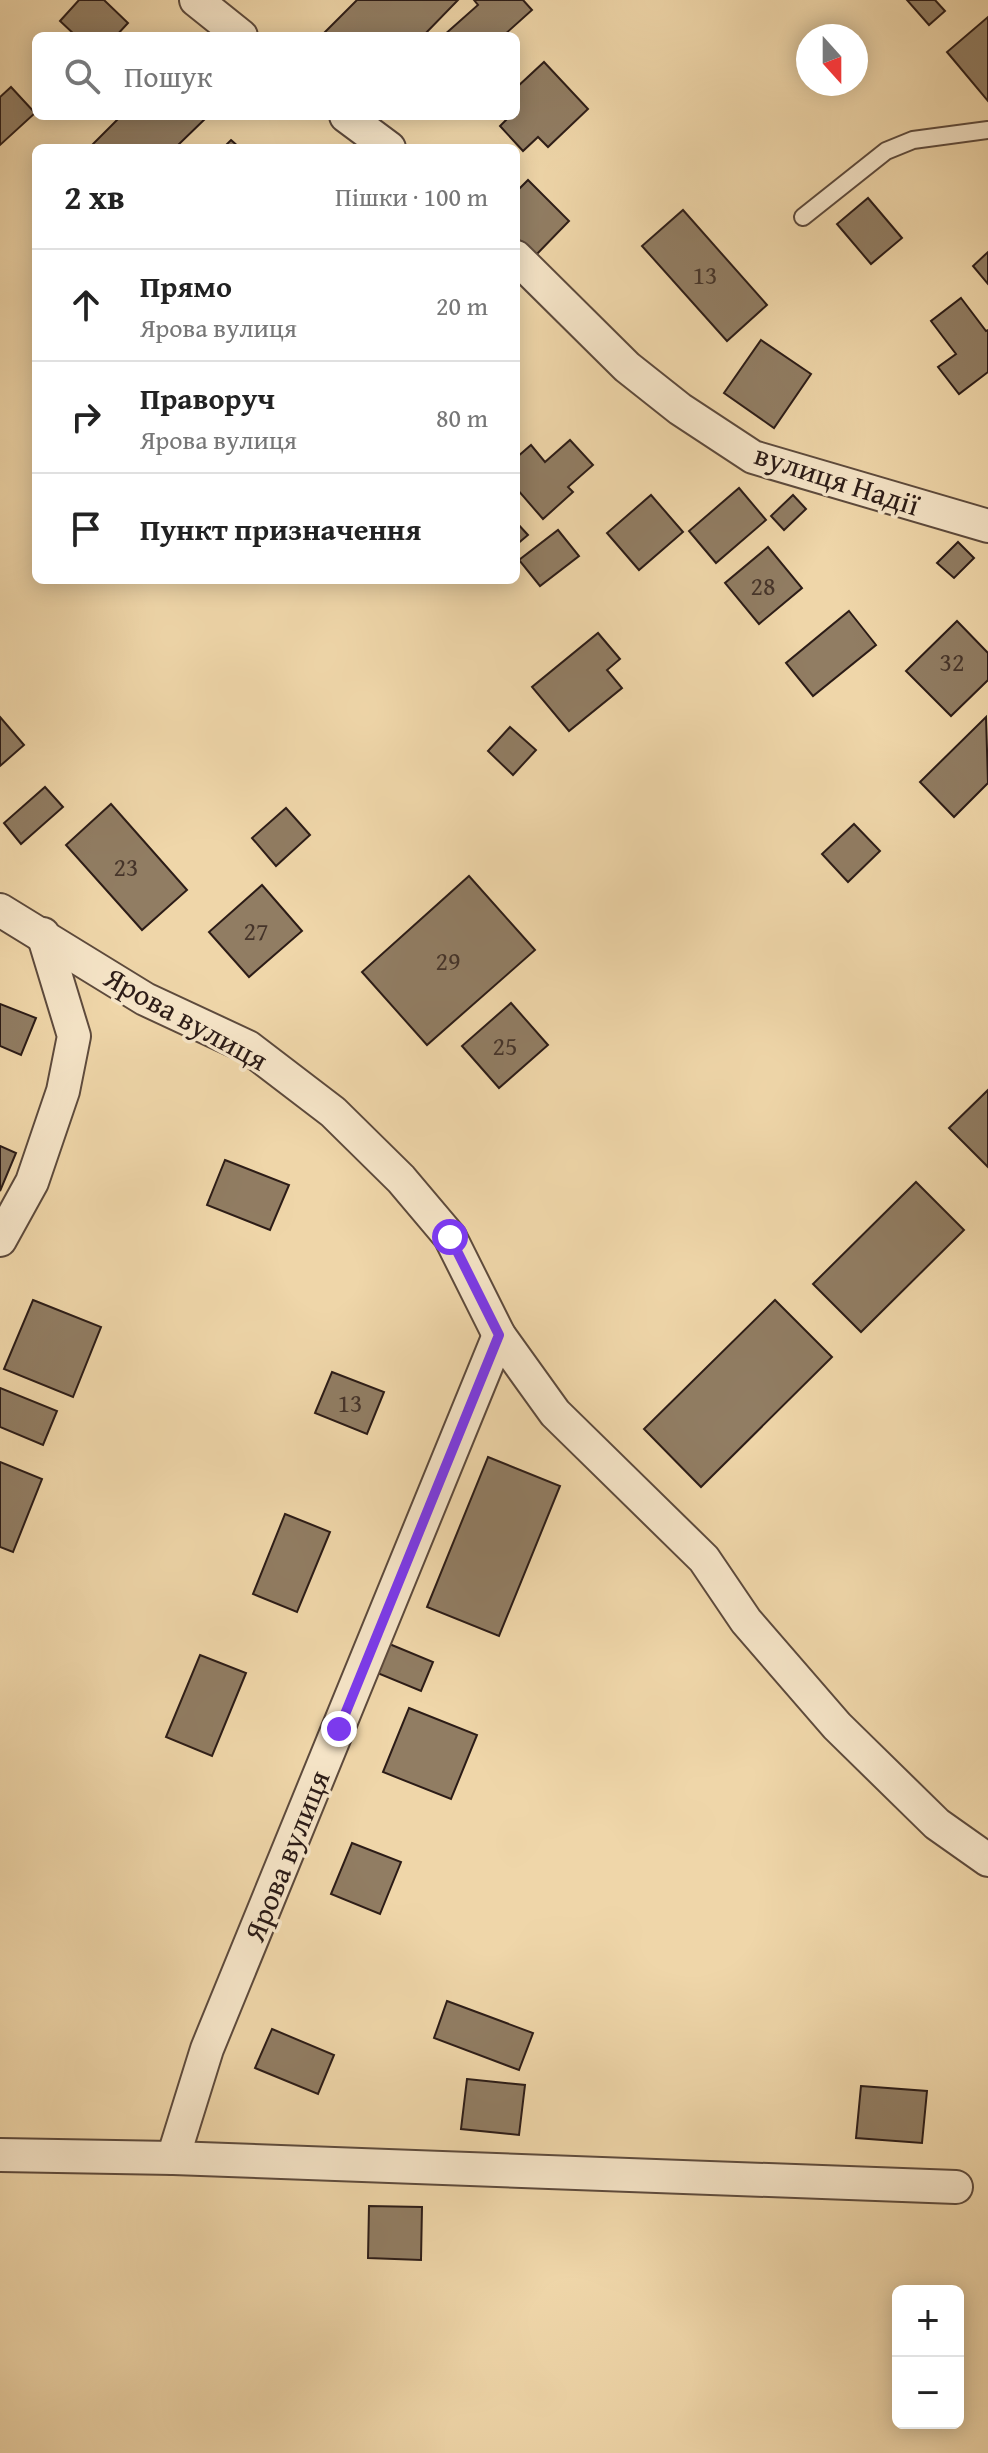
<!DOCTYPE html>
<html lang="uk">
<meta charset="utf-8">
<style>
body{margin:0;font-family:"Gentium Book Plus",serif;background:#f6f6f6;color:#222}
.controls{position:absolute;right:24px;bottom:24px;display:grid;overflow:hidden;border-radius:12px;box-shadow:0 4px 20px #0003}
.controls button{width:72px;height:72px;display:grid;place-items:center;padding:0;border:0;border-bottom:2px solid #e0e0e0;background:#fff;color:#222;font:40px sans-serif}
.compass{position:absolute;left:796px;top:24px;width:72px;height:72px;border-radius:50%;background:#fff;box-shadow:0 4px 20px #0003;rotate:159deg}
.stop{position:absolute;width:24px;height:24px;margin:-18px;border:6px solid #7c3aed;border-radius:50%;background:#fff}
.stop.end{background:#7c3aed;border-color:#fff;box-shadow:0 2px 8px #0008}
.list{margin:0;padding:0;list-style:none}
h2{display:flex;justify-content:space-between;align-items:center;height:104px;margin:0;padding:0 32px;font-size:34px}
h2 small{font-size:26px;font-weight:400;color:#767676}
.list li{display:grid;grid-template-columns:52px 1fr auto;gap:24px;align-items:center;box-sizing:border-box;height:112px;padding:0 32px;border-top:2px solid #e0e0e0}
.list b{display:block;font-size:30px;white-space:nowrap}
.list p{margin:0;font-size:26px;white-space:nowrap;color:#767676}
.list em{font-size:26px;font-style:normal;color:#767676}
.icon{flex:none;width:44px;height:44px;fill:none;stroke:currentColor;stroke-width:2;stroke-linecap:round;stroke-linejoin:round}
.map{position:relative;flex:none;width:988px;height:2453px;overflow:hidden}
.search{position:absolute;background:#fff;box-shadow:0 4px 20px #0003;left:32px;top:32px;width:488px;height:88px;display:flex;align-items:center;gap:20px;box-sizing:border-box;padding:0 28px;border-radius:12px;color:#767676;font-size:30px}
.panel{position:absolute;background:#fff;box-shadow:0 4px 20px #0003;left:32px;top:144px;width:488px;height:440px;border-radius:12px}
.map>svg:first-child{display:block}
.building{fill:#917d63;stroke:#2c1c17;stroke-width:2}
.lines{fill:none;stroke-linecap:round;stroke-linejoin:round}
.service-casing{stroke:#5d4a3c;stroke-width:20}
.minor-casing{stroke:#5d4a3c;stroke-width:36}
.service{stroke:#f5e4c7;stroke-width:16}
.minor{stroke:#f5e4c7;stroke-width:32}
.route{stroke:#7c3aed;stroke-width:10}
.labels{text-anchor:middle;stroke-width:7;stroke-linejoin:round;paint-order:stroke}
.number-label{font-size:26px;fill:#45342a}
.street-label{font-size:30px;fill:#2c1c17;stroke:#f5e4c7}
</style>
<div class="map">
<svg width="988" height="2453" viewBox="0 0 988 2453">
<rect width="100%" height="100%" fill="#efd6a9"/>
<filter id="stains"><feTurbulence type="fractalNoise" baseFrequency=".0025" numOctaves="4"/><feColorMatrix values="0 0 0 0 .2 0 0 0 0 .09 0 0 0 0 .02 0 0 0 .5 -.17"/></filter>
<radialGradient id="worn" r=".72"><stop offset=".6" stop-color="#630" stop-opacity="0"/><stop offset="1" stop-color="#630" stop-opacity=".3"/></radialGradient>
<g class="building">
<path d="M79 0H104L128 23 116 36H76L60 21Z"/>
<path d="M357 0H458L423 36H321Z"/>
<path d="M474 0H523L532 10 503 36H443L478 5Z"/>
<path d="M907 0H935L945 11 929 25Z"/>
<path d="M988 17V101L947 52Z"/>
<path d="M544 62 588 109 548 147 538 137 523 151 500 126 510 116H516V88Z"/>
<path d="M11 87 35 113 0 145V97Z"/>
<path d="M121 116H206L207 117 175 148H89Z"/>
<path d="M231 140 240 148H223Z"/>
<path d="M528 180 569 221 535 256 516 237V192Z"/>
<path d="M868 198 902 238 871 264 837 224Z"/>
<path d="M683 210 767 305 727 341 642 246Z"/>
<path d="M988 252V284L973 266Z"/>
<path d="M961 298 986 331 988 330V372L959 394 938 367 956 354 931 321Z"/>
<path d="M761 340 811 374 774 428 724 393Z"/>
<path d="M570 440 593 465 568 487 573 492 543 519 516 488V458L531 445 545 462Z"/>
<path d="M739 488 766 520 716 563 689 531Z"/>
<path d="M651 495 683 532 639 570 607 533Z"/>
<path d="M793 495 806 509 784 530 771 516Z"/>
<path d="M516 522 528 535 516 545Z"/>
<path d="M558 530 579 556 540 586 519 560Z"/>
<path d="M958 542 974 558 954 578 937 563Z"/>
<path d="M768 547 802 588 759 624 725 583Z"/>
<path d="M849 611 876 645 813 696 786 663Z"/>
<path d="M957 621 988 653V680L951 716 906 671Z"/>
<path d="M598 633 620 659 607 670 622 688 569 731 532 687Z"/>
<path d="M0 717 24 745 0 766Z"/>
<path d="M986 717 988 783 954 817 920 782Z"/>
<path d="M510 727 536 750 513 775 488 751Z"/>
<path d="M45 787 63 807 21 844 4 823Z"/>
<path d="M111 804 187 890 142 930 66 845Z"/>
<path d="M286 808 310 835 276 866 252 838Z"/>
<path d="M854 824 880 851 848 882 822 854Z"/>
<path d="M469 876 535 950 427 1045 362 972Z"/>
<path d="M262 885 302 931 249 977 209 932Z"/>
<path d="M511 1003 548 1045 499 1088 462 1046Z"/>
<path d="M0 1004 36 1018 21 1055 0 1046Z"/>
<path d="M988 1090V1167L949 1128Z"/>
<path d="M0 1146 16 1153 0 1191Z"/>
<path d="M225 1160 289 1185 270 1230 207 1205Z"/>
<path d="M916 1182 964 1230 861 1332 813 1284Z"/>
<path d="M33 1300 101 1327 73 1397 4 1369Z"/>
<path d="M775 1300 832 1357 701 1487 644 1429Z"/>
<path d="M332 1372 384 1392 367 1434 315 1413Z"/>
<path d="M0 1388 57 1411 43 1445 0 1427Z"/>
<path d="M488 1457 560 1486 499 1636 427 1607Z"/>
<path d="M0 1462 42 1479 13 1552 0 1547Z"/>
<path d="M285 1514 330 1532 297 1612 253 1594Z"/>
<path d="M387 1643 433 1662 421 1691 375 1672Z"/>
<path d="M200 1655 246 1673 212 1756 166 1737Z"/>
<path d="M409 1708 477 1735 451 1799 383 1772Z"/>
<path d="M352 1843 401 1862 380 1914 331 1894Z"/>
<path d="M447 2001 533 2033 519 2070 434 2038Z"/>
<path d="M272 2029 334 2055 318 2094 255 2068Z"/>
<path d="M467 2079 525 2085 519 2135 461 2129Z"/>
<path d="M861 2086 927 2091 922 2143 856 2138Z"/>
<path d="M369 2206 422 2207 421 2260 368 2258Z"/>
</g>
<g class="lines">
<g class="service-casing">
<path id="service" d="M803 217 886 151 913 140 988 130"/>
</g>
<g class="minor-casing">
<g id="minor">
<path d="M196 0 241 36"/>
<path d="M346 116 389 148"/>
<path d="M516 257 627 367 680 409 753 457 988 526"/>
<path d="M0 910 145 999 248 1047 333 1112 401 1179 450 1237 499 1335 555 1413 704 1559 746 1621 837 1726 937 1824 988 1860"/>
<path d="M0 1240 32 1182 63 1091 74 1036 43 934"/>
<path d="M0 2155 173 2158 956 2187"/>
<path d="M173 2158 207 2049 499 1335"/>
</g>
</g>
<use href="#service" class="service"/>
<use href="#minor" class="minor"/>
</g>
<g class="lines">
<path class="route" d="M339 1729 499 1335 450 1237"/>
</g>
<g class="labels">
<g class="number-label">
<text x="705" y="284">13</text>
<text x="763" y="595">28</text>
<text x="952" y="671">32</text>
<text x="126" y="876">23</text>
<text x="256" y="940">27</text>
<text x="448" y="970">29</text>
<text x="505" y="1055">25</text>
<text x="350" y="1412">13</text>
</g>
<g class="street-label">
<text transform="translate(837 480) rotate(18)" y="10">вулиця Надії</text>
<text transform="translate(186 1019) rotate(29)" y="10">Ярова вулиця</text>
<text transform="translate(287 1856) rotate(-68)" y="10">Ярова вулиця</text>
</g>
</g>
<rect width="100%" height="100%" filter="url(#stains)"/>
<rect width="100%" height="100%" fill="url(#worn)"/>
</svg>
<div class="controls">
<button>+</button>
<button>−</button>
</div>
<svg class="compass" viewBox="-18 -18 36 36"><path d="M0-13l5 13h-10z" fill="#e53935"/><path d="M0 13l5-13h-10z" fill="#767676"/></svg>
<div class="stop" style="left:450px;top:1237px"></div>
<div class="stop end" style="left:339px;top:1729px"></div>
<div class="search"><svg class="icon" aria-label="search" viewBox="0 0 24 24"><circle cx="10" cy="10" r="6"/><path d="M15 15l6 6"/></svg>Пошук</div>
<section class="panel">
<h2>2 хв<small>Пішки · 100 m</small></h2>
<ul class="list">
<li><svg class="icon" aria-label="ahead" viewBox="0 0 24 24"><path d="M12 20V5M6 11l6-6 6 6"/></svg><div><b>Прямо</b><p>Ярова вулиця</p></div><em>20 m</em></li>
<li><svg class="icon" aria-label="right" viewBox="0 0 24 24"><path d="M7 20v-9h11M14 6l5 5-5 5"/></svg><div><b>Праворуч</b><p>Ярова вулиця</p></div><em>80 m</em></li>
<li><svg class="icon" aria-label="arrive" viewBox="0 0 24 24"><path d="M6 21V4h12l-3 4 3 4H6"/></svg><div><b>Пункт призначення</b></div></li>
</ul>
</section>
</div>
